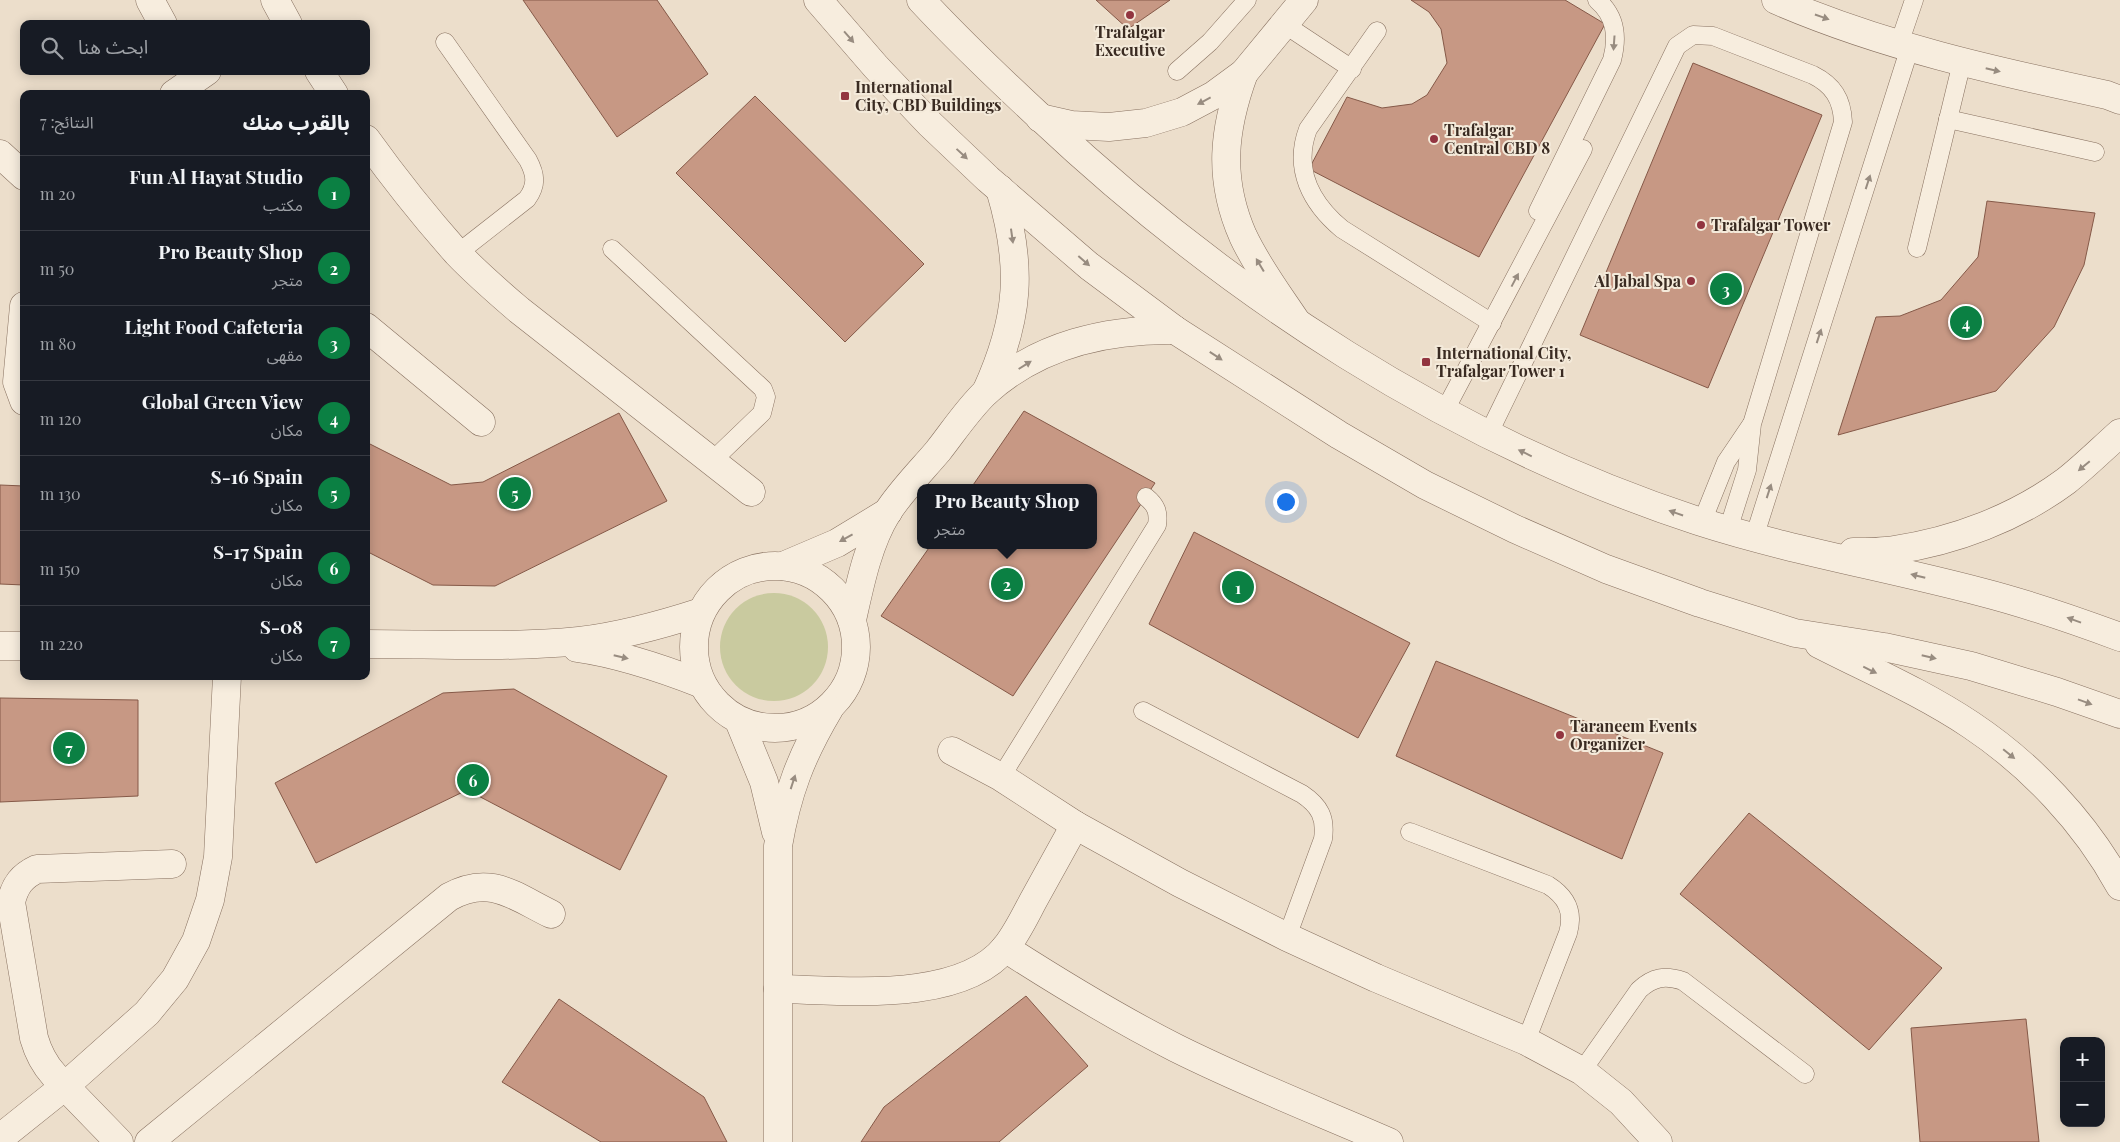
<!DOCTYPE html>
<html lang="ar">
<meta charset="utf-8">
<style>
body{margin:0;font-family:"Playfair Display","Noto Sans Arabic",serif;background:#20242c;color:#f1f3f6;direction:rtl}
.controls{position:absolute;right:15px;bottom:15px;display:grid;overflow:hidden;border-radius:10px;box-shadow:0 2px 12px #0003}
.controls button{width:45px;height:45px;display:grid;place-items:center;padding:0;border:0;border-bottom:1px solid #363941;background:#171b24;color:#f1f3f6;font:25px sans-serif}
.you{position:absolute;left:1285px;top:501px;width:18px;height:18px;margin:-12px;border:4px solid #fff;border-radius:50%;background:#1a73e8;box-shadow:0 0 0 8px #1a73e833}
.badge{display:grid;place-items:center;width:32px;height:32px;border-radius:50%;background:#0b8043;color:#fff;font-size:16px;font-weight:700}
.pin{position:absolute;translate:-50% -50%;border:2px solid #fff;box-shadow:0 1px 5px #0006}
.popup{position:absolute;left:917px;top:484px;width:180px;height:65px;box-sizing:border-box;display:grid;place-content:center;border-radius:10px;background:#171b24;filter:drop-shadow(0 1px 4px #0005);font-size:16px;white-space:nowrap;color:#9ea1a6}
.popup b{font-size:19px;color:#f1f3f6}
.popup::after{content:'';position:absolute;left:50%;top:100%;margin-left:-10px;border:10px solid transparent;border-top-color:#171b24}
.list{margin:0;padding:0;list-style:none}
h2{display:flex;justify-content:space-between;align-items:center;height:65px;margin:0;padding:0 20px;font-size:21px}
h2 small{font-size:16px;font-weight:400;color:#9ea1a6}
.list li{display:grid;grid-template-columns:32px 1fr auto;gap:15px;align-items:center;box-sizing:border-box;height:75px;padding:0 20px;border-top:1px solid #363941}
.list b{display:block;font-size:19px;white-space:nowrap}
.list p{margin:0;font-size:16px;white-space:nowrap;color:#9ea1a6}
.list em{font-size:16px;font-style:normal;color:#9ea1a6}
.icon{flex:none;width:28px;height:28px;fill:none;stroke:currentColor;stroke-width:2;stroke-linecap:round;stroke-linejoin:round}
.map{position:relative;flex:none;width:2120px;height:1142px;overflow:hidden;direction:ltr}
.search{position:absolute;background:#171b24;box-shadow:0 2px 12px #0003;left:20px;top:20px;width:350px;height:55px;display:flex;align-items:center;gap:12px;box-sizing:border-box;padding:0 18px;border-radius:10px;color:#9ea1a6;font-size:19px}
.panel{position:absolute;background:#171b24;box-shadow:0 2px 12px #0003;left:20px;top:90px;width:350px;height:590px;border-radius:10px;direction:rtl}
.map>svg:first-child{display:block}
.green{fill:#c9ca9f}
.building{fill:#c79884;stroke:#855948}
.lines{fill:none;stroke-linecap:round;stroke-linejoin:round}
.service-casing{stroke:#887160;stroke-width:19}
.minor-casing{stroke:#887160;stroke-width:29}
.tertiary-casing{stroke:#887160;stroke-width:29}
.service{stroke:#f7edde;stroke-width:18}
.minor{stroke:#f7edde;stroke-width:28}
.tertiary{stroke:#f7edde;stroke-width:28}
.oneway{fill:#988c80}
.poi-dot{fill:#923540;stroke:#f4eada;stroke-width:2}
.labels{text-anchor:middle;stroke-width:4;stroke-linejoin:round;paint-order:stroke}
.poi-label{font-size:16px;font-weight:bold;fill:#3a2b22;stroke:#f4eada;text-anchor:start}
</style>
<div class="map">
<svg width="2120" height="1142" viewBox="0 0 2120 1142">
<rect width="100%" height="100%" fill="#ecdecb"/>
<circle class="green" cx="774" cy="647" r="54"/>
<g class="building">
<path d="M523 0H657L708 74 617 137Z"/>
<path d="M1096 0H1170L1128 29Z"/>
<path d="M1411 0H1565L1605 24 1479 257 1309 169 1347 97 1382 108 1412 104 1427 95 1447 63 1441 29 1429 12Z"/>
<path d="M1693 63 1822 115 1708 388 1580 335Z"/>
<path d="M755 96 924 264 845 342 676 173Z"/>
<path d="M1987 201 2095 213 2084 265 2054 327 1996 391 1838 435 1876 317 1900 316 1941 300 1978 257Z"/>
<path d="M1024 411 1155 483 1013 696 881 616 931 545H1093V488H971Z"/>
<path d="M619 413 667 501 495 586 433 585 366 551V442L451 485 483 482Z"/>
<path d="M0 485 24 486V585L0 584Z"/>
<path d="M1194 532 1410 643 1358 738 1149 624Z"/>
<path d="M1436 661 1663 753 1622 859 1396 756Z"/>
<path d="M514 689 667 776 620 870 467 790 316 863 275 783 443 693Z"/>
<path d="M0 698 138 700V796L0 802Z"/>
<path d="M1749 813 1942 968 1869 1050 1680 894Z"/>
<path d="M1026 996 1088 1066 999 1142H861L884 1107Z"/>
<path d="M559 999 704 1097 727 1142H601L502 1082Z"/>
<path d="M2026 1019 2039 1142H1920L1911 1028Z"/>
</g>
<g class="lines">
<g class="service-casing">
<g id="service">
<path d="M1284 24 1352 69"/>
<path d="M1377 31 1308 129C1293 169 1311 203 1342 229L1492 323"/>
<path d="M445 42 528 160C536 175 537 185 527 199L458 253"/>
<path d="M1899 44 1914 0"/>
<path d="M1177 71 1210 42 1247 0"/>
<path d="M1948 119 2095 152"/>
<path d="M1538 211 1612 60C1618 37 1616 16 1597 0"/>
<path d="M1917 248 1962 62"/>
<path d="M612 249 763 389 766 397 762 413 712 461"/>
<path d="M1444 412 1583 149"/>
<path d="M1488 435 1677 46 1693 35 1713 36 1813 75C1833 85 1842 99 1843 122L1752 424 1747 470 1728 530"/>
<path d="M1702 522 1726 462 1751 425"/>
<path d="M1754 538 1910 47"/>
<path d="M1143 711 1302 794C1320 806 1326 818 1323 839L1287 937"/>
<path d="M1001 777 1157 525C1159 512 1156 505 1146 497"/>
<path d="M1410 832 1548 885C1567 897 1574 912 1568 933L1526 1041"/>
<path d="M1582 1071 1639 990C1653 977 1665 975 1683 981L1805 1074"/>
</g>
</g>
<g class="minor-casing">
<g id="minor">
<path d="M150 0 163 24"/>
<path d="M275 0 288 24"/>
<path d="M1776 0C1882 46 1995 71 2107 95L2120 100"/>
<path d="M319 71 334 94"/>
<path d="M1244 73C1223 130 1218 179 1243 236 1257 266 1278 294 1296 321"/>
<path d="M174 94 207 71"/>
<path d="M1040 118 1071 125 1109 127 1146 123 1182 112 1214 95 1244 73 1304 0"/>
<path d="M366 139C394 178 425 217 457 253 477 274 498 292 519 310L751 492"/>
<path d="M0 154 24 176"/>
<path d="M24 306 17 382 24 401"/>
<path d="M366 327 481 422"/>
<path d="M986 392C1020 318 1023 266 1000 189"/>
<circle cx="775" cy="647" r="81"/>
<path d="M783 566 837 543 888 512"/>
<path d="M852 620C860 584 868 544 887 513 900 492 922 470 938 451 953 432 968 409 986 392 1038 345 1107 329 1175 330"/>
<path d="M366 644C437 644 509 648 579 641 621 636 661 625 701 612"/>
<path d="M0 646H24"/>
<path d="M577 648C620 654 661 668 702 684"/>
<path d="M739 721 764 782 776 832"/>
<path d="M952 751 1001 777 1075 825 1180 883 1287 937 1376 978 1526 1041 1582 1071 1621 1102 1658 1142"/>
<path d="M1005 948C1061 984 1117 1018 1176 1048 1246 1083 1318 1111 1389 1142"/>
<path d="M778 989C843 990 961 1004 1006 947 1017 933 1025 916 1033 901 1047 876 1061 850 1075 825"/>
<path d="M0 1138 65 1086 147 1013 175 979 196 941 210 900 218 857 227 676"/>
<path d="M119 1142 54 1075C44 1064 38 1052 34 1038L11 902C15 885 22 876 37 869L172 864"/>
<path d="M149 1142 449 897C490 874 514 896 551 914"/>
<path d="M778 1142V846C787 793 801 756 829 709"/>
</g>
</g>
<g class="tertiary-casing">
<g id="tertiary">
<path d="M818 0 876 67 930 124 988 179 1089 266 1175 330 1339 435 1425 485 1515 529 1606 569 1700 603 1795 633 1884 647 1971 666 2057 692 2120 714"/>
<path d="M921 0C959 41 999 79 1040 117 1228 294 1451 440 1698 521 1791 551 1887 567 1981 592 2028 604 2074 620 2120 637"/>
<path d="M1853 552C1866 552 1881 552 1894 550 1955 541 2016 518 2066 481 2085 466 2102 449 2120 433"/>
<path d="M1819 644C1870 670 1923 693 1971 725 2031 765 2085 822 2120 886"/>
</g>
</g>
<use href="#service" class="service"/>
<use href="#minor" class="minor"/>
<use href="#tertiary" class="tertiary"/>
</g>
<defs><path id="oneway-solid" d="M-6-.8H1V-3.2L6.5 0L1 3.2V.8H-6Z" transform="scale(1.25)"/></defs>
<g class="oneway">
<use href="#oneway-solid" transform="translate(1822 17) rotate(19)"/>
<use href="#oneway-solid" transform="translate(849 37) rotate(49)"/>
<use href="#oneway-solid" transform="translate(1614 43) rotate(94)"/>
<use href="#oneway-solid" transform="translate(1993 70) rotate(13)"/>
<use href="#oneway-solid" transform="translate(1204 101) rotate(152)"/>
<use href="#oneway-solid" transform="translate(962 154) rotate(43)"/>
<use href="#oneway-solid" transform="translate(1868 182) rotate(-72)"/>
<use href="#oneway-solid" transform="translate(1012 236) rotate(82)"/>
<use href="#oneway-solid" transform="translate(1084 261) rotate(41)"/>
<use href="#oneway-solid" transform="translate(1260 265) rotate(-121)"/>
<use href="#oneway-solid" transform="translate(1515 280) rotate(-62)"/>
<use href="#oneway-solid" transform="translate(1819 336) rotate(-72)"/>
<use href="#oneway-solid" transform="translate(1216 356) rotate(33)"/>
<use href="#oneway-solid" transform="translate(1025 365) rotate(-32)"/>
<use href="#oneway-solid" transform="translate(1525 453) rotate(-154)"/>
<use href="#oneway-solid" transform="translate(2084 466) rotate(140)"/>
<use href="#oneway-solid" transform="translate(1769 491) rotate(-72)"/>
<use href="#oneway-solid" transform="translate(1676 513) rotate(-161)"/>
<use href="#oneway-solid" transform="translate(846 538) rotate(151)"/>
<use href="#oneway-solid" transform="translate(1918 576) rotate(-166)"/>
<use href="#oneway-solid" transform="translate(2074 620) rotate(-160)"/>
<use href="#oneway-solid" transform="translate(621 657) rotate(13)"/>
<use href="#oneway-solid" transform="translate(1929 657) rotate(13)"/>
<use href="#oneway-solid" transform="translate(1870 670) rotate(26)"/>
<use href="#oneway-solid" transform="translate(2085 702) rotate(20)"/>
<use href="#oneway-solid" transform="translate(2009 754) rotate(39)"/>
<use href="#oneway-solid" transform="translate(793 782) rotate(-72)"/>
</g>
<g class="poi-dot">
<circle cx="1130" cy="15" r="5"/>
<rect x="840" y="91" width="10" height="10" rx="2.5"/>
<circle cx="1434" cy="139" r="5"/>
<circle cx="1701" cy="225" r="5"/>
<circle cx="1691" cy="281" r="5"/>
<rect x="1421" y="357" width="10" height="10" rx="2.5"/>
<circle cx="1560" cy="735" r="5"/>
</g>
<g class="labels">
<g class="poi-label">
<text x="1130" y="38" text-anchor="middle">Trafalgar<tspan x="1130" dy="18">Executive</tspan></text>
<text x="855" y="93">International<tspan x="855" dy="18">City, CBD Buildings</tspan></text>
<text x="1444" y="136">Trafalgar<tspan x="1444" dy="18">Central CBD 8</tspan></text>
<text x="1711" y="231">Trafalgar Tower</text>
<text x="1681" y="287" text-anchor="end">Al Jabal Spa</text>
<text x="1436" y="359">International City,<tspan x="1436" dy="18">Trafalgar Tower 1</tspan></text>
<text x="1570" y="732">Taraneem Events<tspan x="1570" dy="18">Organizer</tspan></text>
</g>
</g>
</svg>
<div class="controls">
<button>+</button>
<button>−</button>
</div>
<div class="you"></div>
<div class="pin badge" style="left:1238px;top:587px">1</div>
<div class="pin badge" style="left:1007px;top:584px">2</div>
<div class="popup"><b>Pro Beauty Shop</b>متجر</div>
<div class="pin badge" style="left:1726px;top:289px">3</div>
<div class="pin badge" style="left:1966px;top:322px">4</div>
<div class="pin badge" style="left:515px;top:493px">5</div>
<div class="pin badge" style="left:473px;top:780px">6</div>
<div class="pin badge" style="left:69px;top:748px">7</div>
<div class="search"><svg class="icon" aria-label="search" viewBox="0 0 24 24"><circle cx="10" cy="10" r="6"/><path d="M15 15l6 6"/></svg>ابحث هنا</div>
<section class="panel">
<h2>بالقرب منك<small>النتائج: 7</small></h2>
<ul class="list">
<li><span class="badge">1</span><div><b>Fun Al Hayat Studio</b><p>مكتب</p></div><em>20 m</em></li>
<li><span class="badge">2</span><div><b>Pro Beauty Shop</b><p>متجر</p></div><em>50 m</em></li>
<li><span class="badge">3</span><div><b>Light Food Cafeteria</b><p>مقهى</p></div><em>80 m</em></li>
<li><span class="badge">4</span><div><b>Global Green View</b><p>مكان</p></div><em>120 m</em></li>
<li><span class="badge">5</span><div><b>S-16 Spain</b><p>مكان</p></div><em>130 m</em></li>
<li><span class="badge">6</span><div><b>S-17 Spain</b><p>مكان</p></div><em>150 m</em></li>
<li><span class="badge">7</span><div><b>S-08</b><p>مكان</p></div><em>220 m</em></li>
</ul>
</section>
</div>
